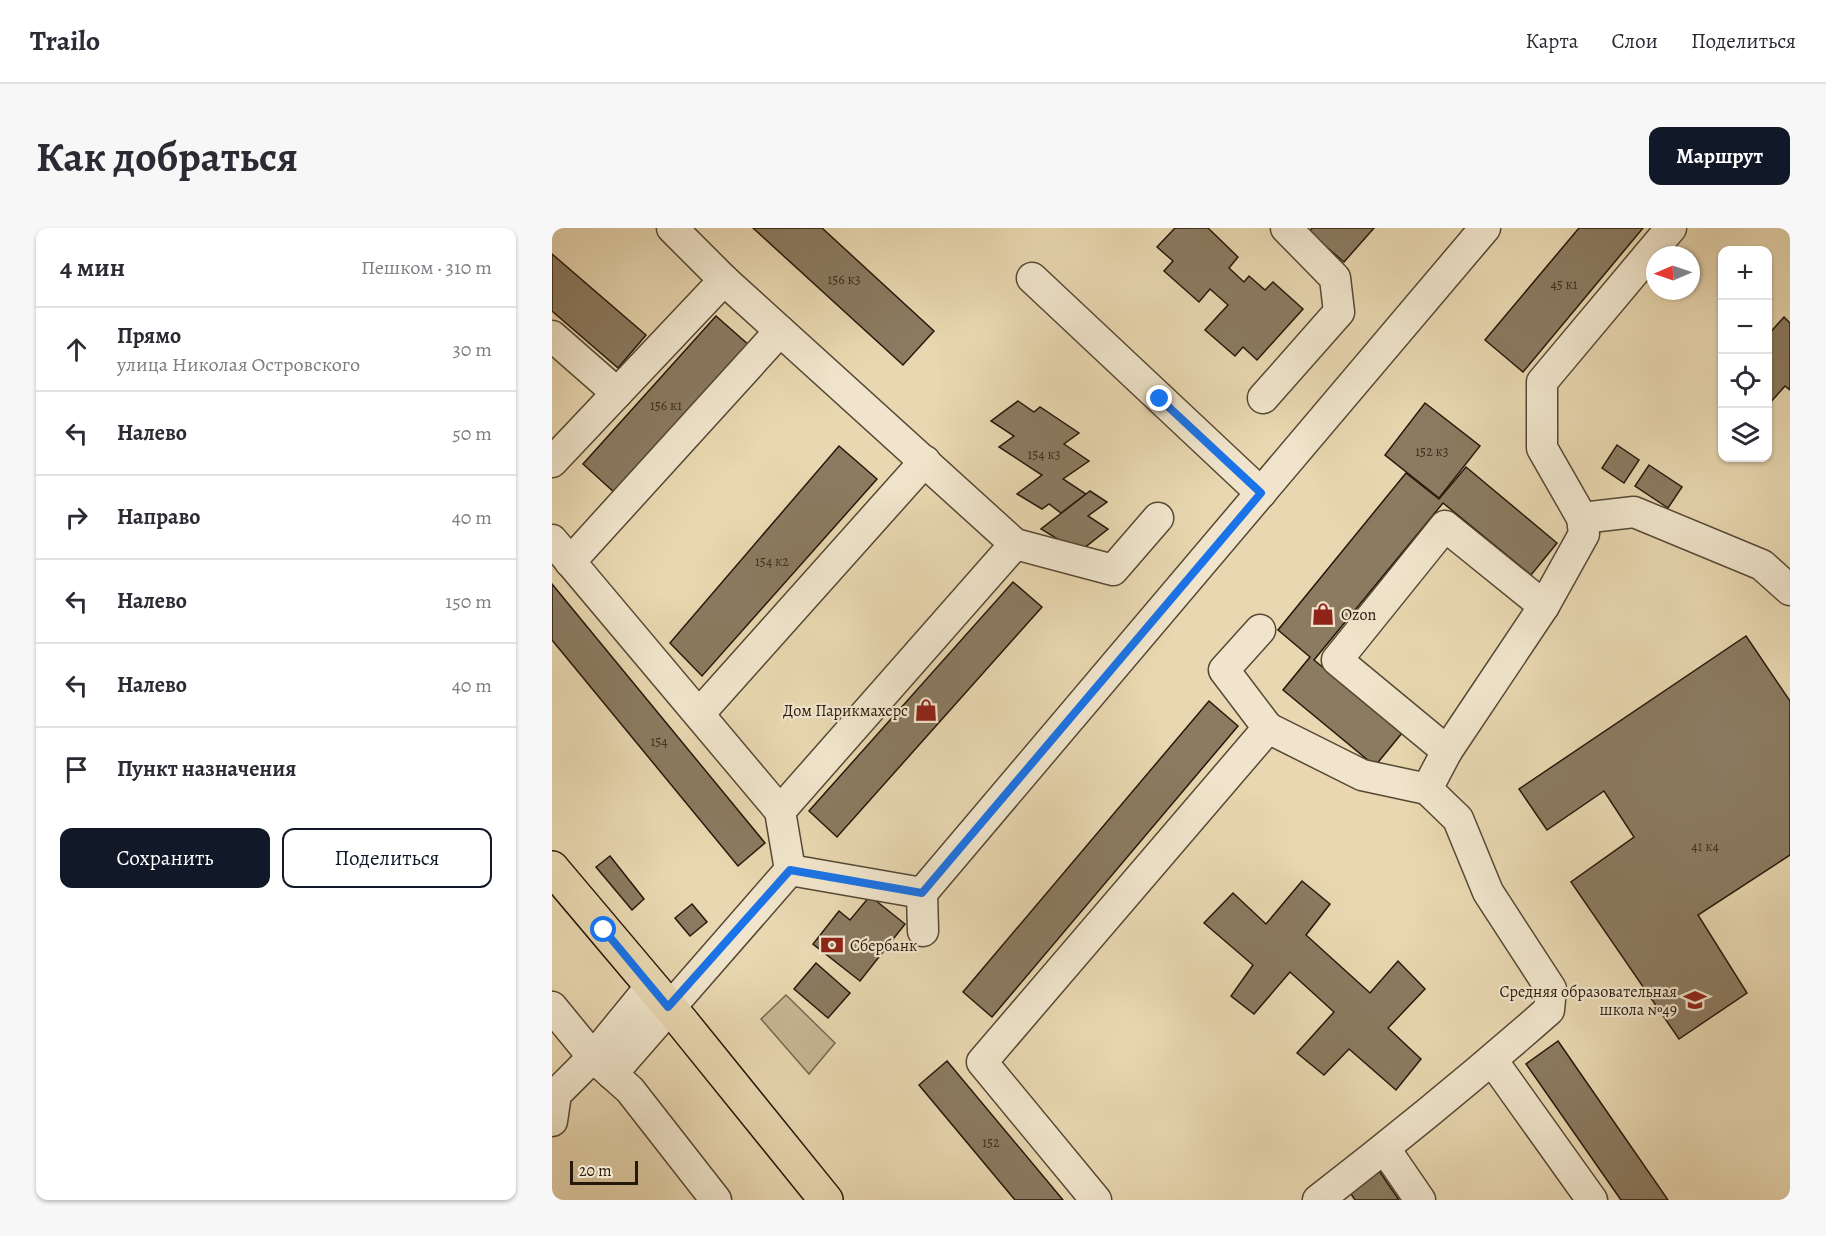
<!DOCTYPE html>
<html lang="ru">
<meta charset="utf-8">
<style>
body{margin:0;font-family:Alegreya,serif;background:#f7f7f7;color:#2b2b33}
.controls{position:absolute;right:18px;top:18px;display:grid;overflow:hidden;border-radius:12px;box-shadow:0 2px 4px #0004}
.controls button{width:54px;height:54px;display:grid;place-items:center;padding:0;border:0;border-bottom:2px solid #e1e1e2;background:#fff;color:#2b2b33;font:30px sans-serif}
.compass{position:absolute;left:1094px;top:18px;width:54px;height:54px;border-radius:50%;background:#fff;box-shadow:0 2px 4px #0004;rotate:268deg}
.scale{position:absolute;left:18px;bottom:15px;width:68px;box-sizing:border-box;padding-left:6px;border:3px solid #26180b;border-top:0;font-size:16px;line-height:21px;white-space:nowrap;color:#26180b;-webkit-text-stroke:4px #f0e5cc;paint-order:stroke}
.stop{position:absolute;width:18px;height:18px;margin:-14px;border:4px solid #1a73e8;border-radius:50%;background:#fff}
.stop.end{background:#1a73e8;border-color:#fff;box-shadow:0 2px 6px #0008}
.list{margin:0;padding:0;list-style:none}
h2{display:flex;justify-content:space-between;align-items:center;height:78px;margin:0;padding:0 24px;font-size:26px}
h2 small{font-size:20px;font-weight:400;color:#7c7c81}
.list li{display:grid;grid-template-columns:39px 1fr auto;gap:18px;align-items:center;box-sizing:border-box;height:84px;padding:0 24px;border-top:2px solid #e1e1e2}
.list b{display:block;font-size:22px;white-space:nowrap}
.list p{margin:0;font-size:20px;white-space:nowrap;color:#7c7c81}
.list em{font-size:20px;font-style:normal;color:#7c7c81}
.actions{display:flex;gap:12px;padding:18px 24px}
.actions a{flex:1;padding:14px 0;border:2px solid #111827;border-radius:12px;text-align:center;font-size:21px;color:#111827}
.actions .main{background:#111827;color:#fff}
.icon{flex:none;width:33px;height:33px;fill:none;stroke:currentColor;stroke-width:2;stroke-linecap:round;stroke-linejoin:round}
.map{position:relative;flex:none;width:1238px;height:972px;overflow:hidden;border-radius:12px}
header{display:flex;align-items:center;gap:36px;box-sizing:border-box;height:84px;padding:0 30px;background:#fff;border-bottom:2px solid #e1e1e2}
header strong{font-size:28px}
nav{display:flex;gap:33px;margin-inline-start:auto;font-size:21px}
.intro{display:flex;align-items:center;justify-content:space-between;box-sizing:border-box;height:144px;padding:0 36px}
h1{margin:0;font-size:42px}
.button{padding:15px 27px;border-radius:12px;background:#111827;color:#fff;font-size:21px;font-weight:700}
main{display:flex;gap:36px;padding:0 36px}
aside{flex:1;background:#fff;border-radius:12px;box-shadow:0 2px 4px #0004}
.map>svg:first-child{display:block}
.green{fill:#c7b794;stroke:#766850;stroke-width:1.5}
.building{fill:#8b7b61;stroke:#26180b;stroke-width:1.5}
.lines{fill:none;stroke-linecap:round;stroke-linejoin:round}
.minor-casing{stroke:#564834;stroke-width:33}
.major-casing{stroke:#26180b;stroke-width:36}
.minor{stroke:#f0e5cc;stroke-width:30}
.major{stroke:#e8d7b0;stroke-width:33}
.route{stroke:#1a73e8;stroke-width:8}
.labels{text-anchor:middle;stroke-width:4.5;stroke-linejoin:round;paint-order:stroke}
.number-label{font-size:14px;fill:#3f3120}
.poi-label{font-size:16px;fill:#26180b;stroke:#f0e5cc;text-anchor:start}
</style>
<header>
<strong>Trailo</strong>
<nav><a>Карта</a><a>Слои</a><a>Поделиться</a></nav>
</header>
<div class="intro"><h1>Как добраться</h1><a class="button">Маршрут</a></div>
<main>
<aside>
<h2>4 мин<small>Пешком · 310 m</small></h2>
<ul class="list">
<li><svg class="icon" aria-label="ahead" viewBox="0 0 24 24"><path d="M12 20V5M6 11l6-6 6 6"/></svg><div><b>Прямо</b><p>улица Николая Островского</p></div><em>30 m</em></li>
<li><svg class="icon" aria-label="left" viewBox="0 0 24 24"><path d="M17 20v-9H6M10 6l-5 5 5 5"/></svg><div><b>Налево</b></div><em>50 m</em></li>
<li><svg class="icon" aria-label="right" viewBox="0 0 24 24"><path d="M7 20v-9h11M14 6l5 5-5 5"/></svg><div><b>Направо</b></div><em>40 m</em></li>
<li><svg class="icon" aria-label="left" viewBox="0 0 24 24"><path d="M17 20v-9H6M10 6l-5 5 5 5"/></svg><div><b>Налево</b></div><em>150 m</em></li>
<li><svg class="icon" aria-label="left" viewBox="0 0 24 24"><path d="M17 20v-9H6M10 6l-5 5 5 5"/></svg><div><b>Налево</b></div><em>40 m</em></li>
<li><svg class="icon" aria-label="arrive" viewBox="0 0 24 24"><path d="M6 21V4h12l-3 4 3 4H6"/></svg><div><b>Пункт назначения</b></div></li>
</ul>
<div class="actions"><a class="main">Сохранить</a><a>Поделиться</a></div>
</aside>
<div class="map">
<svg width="1238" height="972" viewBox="0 0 1238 972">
<rect width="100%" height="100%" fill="#e8d7b0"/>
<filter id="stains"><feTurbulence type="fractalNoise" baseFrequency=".00333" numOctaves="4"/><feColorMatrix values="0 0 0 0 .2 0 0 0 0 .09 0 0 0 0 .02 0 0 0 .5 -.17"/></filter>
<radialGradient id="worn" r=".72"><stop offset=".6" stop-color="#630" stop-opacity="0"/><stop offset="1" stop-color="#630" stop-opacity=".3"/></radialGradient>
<path class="green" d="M234 767 283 815 257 846 209 791Z"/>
<g class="building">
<path d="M201 0H270L382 103 351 137Z"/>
<path d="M623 0H656L686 29 677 40 692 54 697 48 713 62 721 54 751 81 705 132 691 119 683 128 653 102 676 77 658 61 647 74 612 43 621 33 605 19Z"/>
<path d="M760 0H822L792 34 757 4Z"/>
<path d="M1027 0H1091L971 144 933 112Z"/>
<path d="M0 26 94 107 66 140 0 83Z"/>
<path d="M164 88 198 118 64 266 31 236Z"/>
<path d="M1232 89 1238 95V162L1233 158 1216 177V107Z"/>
<path d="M466 173 482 184 488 179 527 205 512 216 537 233 511 251 534 266 509 285 497 276 490 281 465 266 490 247 447 219 462 208 439 193Z"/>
<path d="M873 175 928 218 887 270 833 227Z"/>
<path d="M1065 217 1087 232 1072 255 1050 240Z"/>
<path d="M287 218 325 251 150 448 118 415Z"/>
<path d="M1097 237 1130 259 1116 280 1083 258Z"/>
<path d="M914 239 1005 315 979 347 891 275 762 432 850 505 823 538 731 462 758 429 726 402 854 245 887 271Z"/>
<path d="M538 263 555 274 536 288 556 301 527 324 489 301Z"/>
<path d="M461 354 490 379 285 609 257 583Z"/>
<path d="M0 356 213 615 186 638 0 412Z"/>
<path d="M1194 408 1238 473V627L1146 687 1195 765 1127 811 1019 654 1082 609 1052 563 995 602 967 561Z"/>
<path d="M657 473 686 498 440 789 411 764Z"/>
<path d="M58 628 92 671 80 682 44 639Z"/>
<path d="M750 653 778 676 754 707 818 765 846 733 873 761 836 800 869 831 844 862 797 821 772 847 745 825 782 784 738 744 702 786 679 768 701 737 652 695 681 665 714 696Z"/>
<path d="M318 668 353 696 308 753 261 716 287 683 298 692Z"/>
<path d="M140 676 155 694 138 708 123 690Z"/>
<path d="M264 735 298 765 276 790 242 761Z"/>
<path d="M1006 813 1116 972H1069L974 836Z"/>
<path d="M395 833 511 972H463L367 857Z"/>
<path d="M821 934 847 972H803L791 954Z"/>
</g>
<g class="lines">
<g class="minor-casing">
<g id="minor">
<path d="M120 0 172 52 463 316 561 342 606 290"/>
<path d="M480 50 709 265"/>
<path d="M0 108 65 165"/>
<path d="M711 170 787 84 783 50 734 0"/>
<path d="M0 234 172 52"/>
<path d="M1030 290 1082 284 1210 337 1238 362"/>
<path d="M0 312 228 583 238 642 60 846"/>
<path d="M18 334 228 103"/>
<path d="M708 402 672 442 716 500"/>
<path d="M147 486 373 233"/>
<path d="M895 523 785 432 893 298 992 378 1032 306 1030 290 990 220V154L1119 0"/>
<path d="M228 583 463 316"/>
<path d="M238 642 370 665 933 0"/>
<path d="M370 665 371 703"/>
<path d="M0 779 41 829 78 862 164 972"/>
<path d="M940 832 1040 972"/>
<path d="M0 893 4 866 41 829 99 758"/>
<path d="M833 921 868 972"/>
<path d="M544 972 430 834 716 500 810 547 875 561"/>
<path d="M766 972C845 911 922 848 997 782L999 761 936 664 906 591 875 561 895 523 992 378"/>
</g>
</g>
<g class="major-casing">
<path id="major" d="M0 640 130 794 274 972"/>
</g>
<use href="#minor" class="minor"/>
<use href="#major" class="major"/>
</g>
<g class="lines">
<path class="route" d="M52 702 116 779 238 642 370 665 709 265 608 171"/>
</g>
<defs>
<g id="shop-bare" transform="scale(1.8)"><path d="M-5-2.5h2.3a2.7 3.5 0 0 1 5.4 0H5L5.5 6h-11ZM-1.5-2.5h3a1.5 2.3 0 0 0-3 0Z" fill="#8f2418" stroke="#f0e5cc" stroke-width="2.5" paint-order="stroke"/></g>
<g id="bank-bare" transform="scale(1.8)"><path d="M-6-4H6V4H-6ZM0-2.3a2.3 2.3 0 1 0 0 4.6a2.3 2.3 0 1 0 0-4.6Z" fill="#8f2418" stroke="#f0e5cc" stroke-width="2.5" paint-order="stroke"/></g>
<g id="school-bare" transform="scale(1.8)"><path d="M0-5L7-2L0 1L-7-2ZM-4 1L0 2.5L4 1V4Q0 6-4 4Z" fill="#8f2418" stroke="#f0e5cc" stroke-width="2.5" paint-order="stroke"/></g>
</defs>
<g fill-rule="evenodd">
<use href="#shop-bare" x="771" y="386"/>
<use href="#shop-bare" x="374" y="482"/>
<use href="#bank-bare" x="280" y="717"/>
<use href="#school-bare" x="1143" y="772"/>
</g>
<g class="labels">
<g class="number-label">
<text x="292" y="56">156 к3</text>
<text x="1012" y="61">45 к1</text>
<text x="114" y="182">156 к1</text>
<text x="880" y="228">152 к3</text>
<text x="492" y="231">154 к3</text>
<text x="220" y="338">154 к2</text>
<text x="107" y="518">154</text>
<text x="1153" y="623">41 к4</text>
<text x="439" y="919">152</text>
</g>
<g class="poi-label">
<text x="789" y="392">Ozon</text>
<text x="356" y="488" text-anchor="end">Дом Парикмахерс</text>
<text x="298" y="723">Сбербанк</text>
<text x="1125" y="769" text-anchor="end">Средняя образовательная<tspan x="1125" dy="18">школа №49</tspan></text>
</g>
</g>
<rect width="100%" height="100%" filter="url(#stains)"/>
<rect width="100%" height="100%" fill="url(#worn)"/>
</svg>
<div class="controls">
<button>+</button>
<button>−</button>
<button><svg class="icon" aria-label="locate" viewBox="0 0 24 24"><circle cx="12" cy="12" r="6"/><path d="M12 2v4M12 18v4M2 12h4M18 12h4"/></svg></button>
<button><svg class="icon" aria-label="layers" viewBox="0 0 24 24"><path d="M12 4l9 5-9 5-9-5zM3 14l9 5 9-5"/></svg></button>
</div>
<svg class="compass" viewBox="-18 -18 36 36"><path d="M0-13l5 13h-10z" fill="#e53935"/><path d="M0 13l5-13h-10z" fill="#7c7c81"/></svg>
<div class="scale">20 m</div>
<div class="stop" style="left:52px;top:702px"></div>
<div class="stop end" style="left:608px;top:171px"></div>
</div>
</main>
